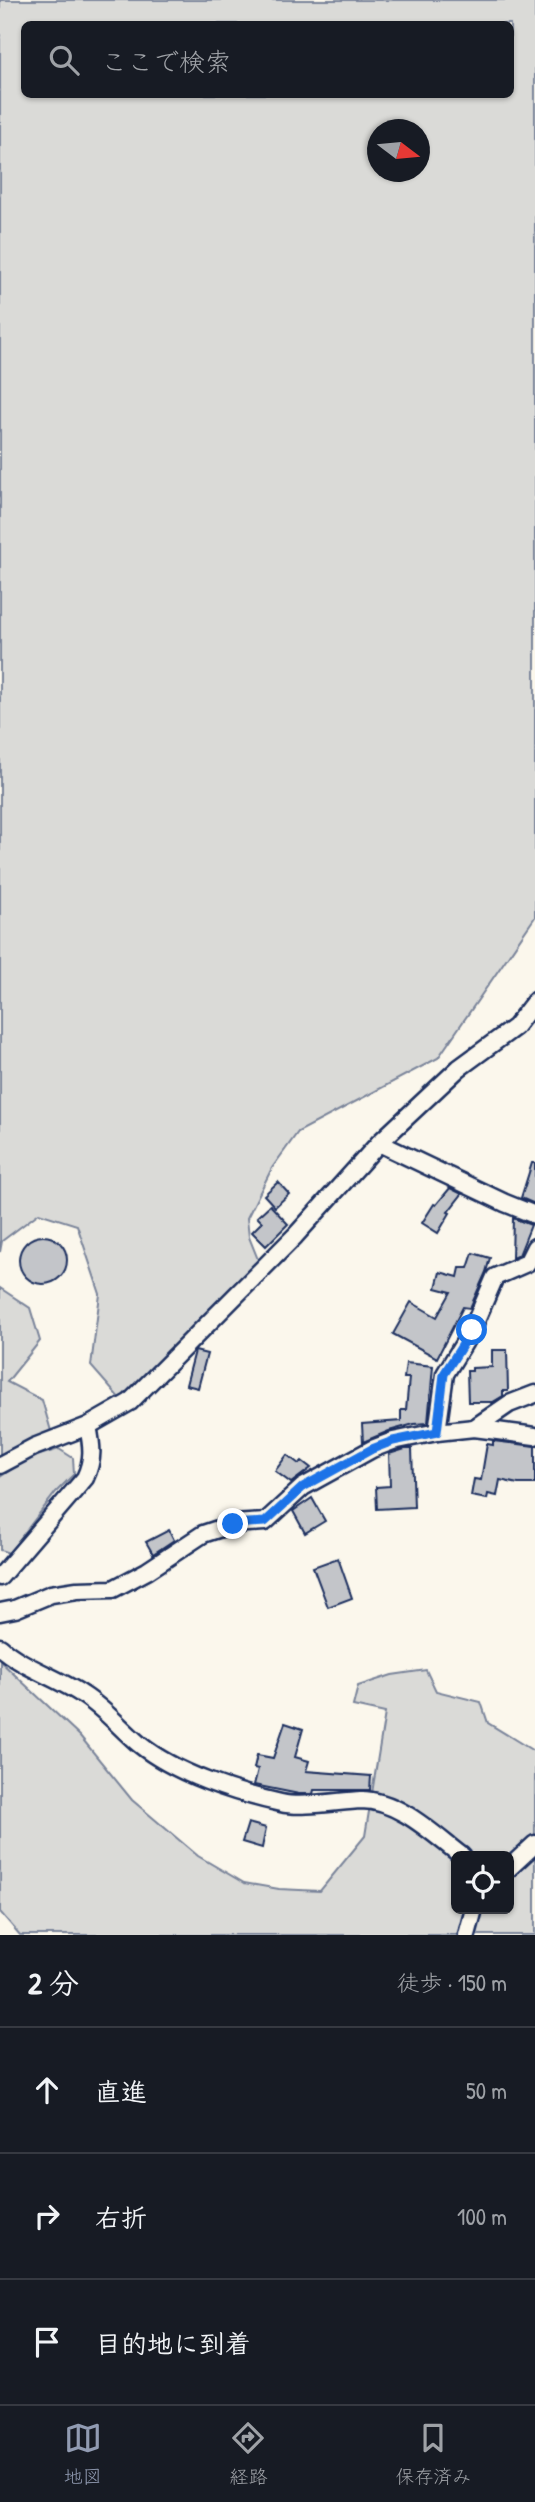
<!DOCTYPE html>
<html lang="ja">
<meta charset="utf-8">
<style>
body{margin:0;font-family:"Patrick Hand","Klee One",sans-serif;background:#242831;color:#f1f3f6}
.controls{position:absolute;right:21px;bottom:21px;display:grid;overflow:hidden;border-radius:10px;box-shadow:0 2px 5px #0004}
.controls button{width:63px;height:63px;display:grid;place-items:center;padding:0;border:0;border-bottom:2px solid #363941;background:#171b24;color:#f1f3f6;font:35px sans-serif}
.compass{position:absolute;left:367px;top:119px;width:63px;height:63px;border-radius:50%;background:#171b24;box-shadow:0 2px 5px #0004;rotate:106deg}
.stop{position:absolute;width:21px;height:21px;margin:-16px;border:5px solid #1a73e8;border-radius:50%;background:#fff}
.stop.end{background:#1a73e8;border-color:#fff;box-shadow:0 2px 7px #0008}
.list{margin:0;padding:0;list-style:none}
h2{display:flex;justify-content:space-between;align-items:center;height:91px;margin:0;padding:0 28px;font-size:30px}
h2 small{font-size:23px;font-weight:400;color:#9ea1a6}
.list li{display:grid;grid-template-columns:46px 1fr auto;gap:21px;align-items:center;box-sizing:border-box;height:126px;padding:0 28px;border-top:2px solid #363941}
.list b{display:block;font-size:26px;white-space:nowrap}
.list em{font-size:23px;font-style:normal;color:#9ea1a6}
.icon{flex:none;width:38px;height:38px;fill:none;stroke:currentColor;stroke-width:2;stroke-linecap:round;stroke-linejoin:round}
.map{position:relative;flex:none;width:535px;height:1935px;overflow:hidden}
.search{position:absolute;background:#171b24;box-shadow:0 2px 5px #0004;left:21px;right:21px;top:21px;height:77px;display:flex;align-items:center;gap:18px;box-sizing:border-box;padding:0 24px;border-radius:10px;color:#9ea1a6;font-size:26px}
.sheet{height:469px;background:#171b24}
nav{display:flex;justify-content:space-around;align-items:center;box-sizing:border-box;height:98px;border-top:2px solid #363941;background:#171b24;font-size:19px;color:#9ea1a6}
nav a{display:grid;justify-items:center;gap:4px}
nav .on{color:#919bb2}
.map>svg:first-child{display:block}
.green{fill:#dadad7;stroke:#7a849a;stroke-width:2;fill-rule:evenodd}
.building{fill:#c3c5c9;stroke:#1b2f5e;stroke-width:2}
.lines{fill:none;stroke-linecap:round;stroke-linejoin:round}
.minor-casing{stroke:#1b2f5e;stroke-width:21}
.minor{stroke:#fbf7ec;stroke-width:16}
.route{stroke:#1a73e8;stroke-width:9}
</style>
<div class="map">
<svg width="535" height="1935" viewBox="0 0 535 1935">
<rect width="100%" height="100%" fill="#fbf7ec"/>
<filter id="ink" filterUnits="userSpaceOnUse"><feTurbulence type="fractalNoise" baseFrequency=".0143" numOctaves="2"/><feDisplacementMap in="SourceGraphic" scale="14" xChannelSelector="R" yChannelSelector="G"/><feConvolveMatrix kernelMatrix="1 2 1 2 8 2 1 2 1" color-interpolation-filters="sRGB"/></filter>
<g filter="url(#ink)">
<g class="green">
<path d="M0 0H535V917L438 1058 298 1132 272 1168 247 1218 249 1237 259 1262 120 1399 91 1366 100 1294 77 1225 39 1213 2 1241 0 1252ZM24 24H510V94H24ZM378 130H420V172H378Z"/>
<path d="M0 1288 30 1308 40 1341 7 1382 42 1400 51 1431 0 1458Z"/>
<path d="M59 1449 73 1458 74 1474 56 1492 9 1553 0 1550V1477L27 1459Z"/>
<path d="M0 1661 80 1736 132 1800 198 1856 244 1883 279 1889 320 1891 365 1836 385 1713 353 1706 358 1686 392 1675 426 1670 436 1691 481 1702 488 1723 535 1752V1935H20L0 1912ZM456 1856H509V1909H456Z"/>
</g>
<g class="building">
<path d="M532 1163H535V1204L521 1198Z"/>
<path d="M278 1182 289 1194 275 1207 264 1195Z"/>
<path d="M450 1188 462 1194 448 1212 450 1213 438 1233 422 1223 434 1204 436 1205Z"/>
<path d="M270 1205 288 1224 266 1246 252 1232 262 1222 257 1217Z"/>
<path d="M513 1218 531 1225 519 1255 512 1258Z"/>
<circle cx="43" cy="1260" r="24"/>
<path d="M473 1253 490 1258 486 1272 470 1308 463 1307 437 1358 393 1334 411 1302 437 1317 451 1292 436 1288 440 1272 458 1277 460 1268H468Z"/>
<path d="M492 1350H507L508 1391H503V1396L493 1402H468L467 1371H472V1368L492 1367Z"/>
<path d="M195 1351 207 1354 198 1388 186 1385Z"/>
<path d="M406 1363 433 1366 428 1423 414 1424 389 1431 363 1442 362 1424 401 1421V1410H406L409 1378H404Z"/>
<path d="M493 1441 535 1446V1484H518L500 1480 497 1496 488 1494 487 1499 471 1496 474 1479 481 1480 487 1444 493 1445Z"/>
<path d="M405 1449H412L414 1507 377 1509 376 1487 390 1486 389 1454Z"/>
<path d="M287 1455 299 1464 302 1461 311 1468 291 1483 275 1471Z"/>
<path d="M312 1498 325 1521 305 1533 293 1511Z"/>
<path d="M169 1530 174 1540 153 1554 146 1542Z"/>
<path d="M338 1558 352 1598 328 1607 313 1567Z"/>
<path d="M285 1723 303 1729 295 1757 309 1761 306 1771 371 1776 370 1790H314L313 1794H299L254 1785 258 1769 254 1768 257 1755 273 1758Z"/>
<path d="M248 1823 266 1828 262 1848 242 1842Z"/>
</g>
<g class="lines">
<g class="minor-casing">
<g id="minor">
<path d="M379 1143 505 1203 535 1215"/>
<path d="M474 1428 509 1404 535 1394"/>
<path d="M437 1432 445 1374 472 1330 495 1277 527 1263 535 1247"/>
<path d="M0 1465 34 1447 88 1426 130 1402 295 1236 379 1143 459 1068 515 1027 535 1001"/>
<path d="M0 1577 85 1478C94 1459 92 1446 88 1426"/>
<path d="M0 1612 15 1609 51 1594 77 1590 113 1589 147 1571 203 1534 233 1524 265 1522 303 1487 372 1449 393 1441 437 1432 474 1428 535 1436"/>
<path d="M0 1647C22 1667 58 1678 83 1695 105 1709 120 1728 139 1744 176 1774 236 1793 281 1803 301 1808 339 1801 361 1800 399 1800 434 1835 462 1856"/>
<path d="M509 1868 535 1844"/>
<path d="M467 1935 474 1909"/>
</g>
</g>
<use href="#minor" class="minor"/>
</g>
</g>
<g class="lines" filter="url(#ink)">
<path class="route" d="M233 1524 265 1522 303 1487 372 1449 393 1441 437 1432 444 1374 472 1330"/>
</g>
</svg>
<div class="controls">
<button><svg class="icon" aria-label="locate" viewBox="0 0 24 24"><circle cx="12" cy="12" r="6"/><path d="M12 2v4M12 18v4M2 12h4M18 12h4"/></svg></button>
</div>
<svg class="compass" viewBox="-18 -18 36 36"><path d="M0-13l5 13h-10z" fill="#e53935"/><path d="M0 13l5-13h-10z" fill="#9ea1a6"/></svg>
<div class="stop" style="left:472px;top:1330px"></div>
<div class="stop end" style="left:233px;top:1524px"></div>
<div class="search"><svg class="icon" aria-label="search" viewBox="0 0 24 24"><circle cx="10" cy="10" r="6"/><path d="M15 15l6 6"/></svg>ここで検索</div>
</div>
<section class="sheet">
<h2>2 分<small>徒歩 · 150 m</small></h2>
<ul class="list">
<li><svg class="icon" aria-label="ahead" viewBox="0 0 24 24"><path d="M12 20V5M6 11l6-6 6 6"/></svg><div><b>直進</b></div><em>50 m</em></li>
<li><svg class="icon" aria-label="right" viewBox="0 0 24 24"><path d="M7 20v-9h11M14 6l5 5-5 5"/></svg><div><b>右折</b></div><em>100 m</em></li>
<li><svg class="icon" aria-label="arrive" viewBox="0 0 24 24"><path d="M6 21V4h12l-3 4 3 4H6"/></svg><div><b>目的地に到着</b></div></li>
</ul>
</section>
<nav>
<a class="on"><svg class="icon" aria-label="map" viewBox="0 0 24 24"><path d="M3 6l6-2 6 2 6-2v14l-6 2-6-2-6 2zM9 4v14M15 6v14"/></svg>地図</a>
<a><svg class="icon" aria-label="directions" viewBox="0 0 24 24"><path d="M12 3l9 9-9 9-9-9zM9 14v-3h6M13 9l2 2-2 2"/></svg>経路</a>
<a><svg class="icon" aria-label="saved" viewBox="0 0 24 24"><path d="M7 4h10v16l-5-4-5 4z"/></svg>保存済み</a>
</nav>
